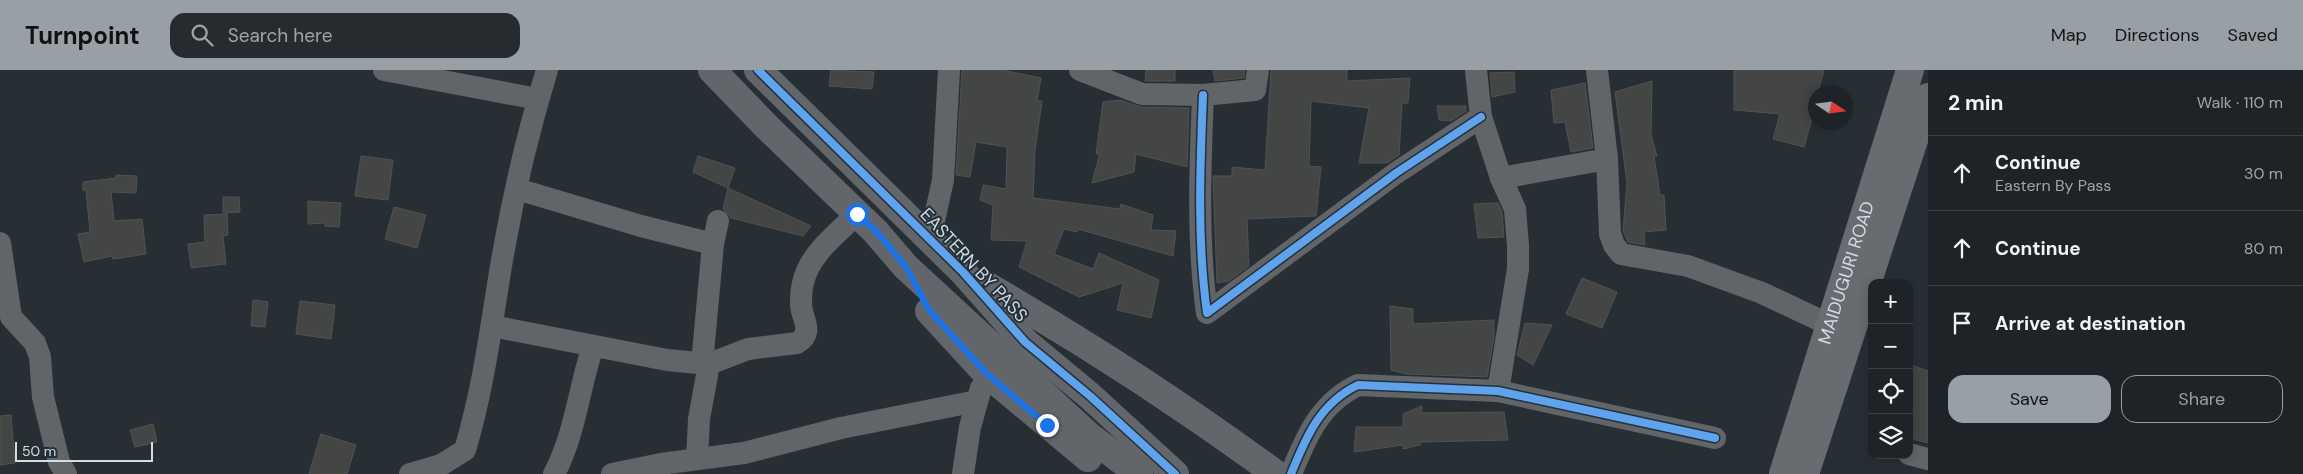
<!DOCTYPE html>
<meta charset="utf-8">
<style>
body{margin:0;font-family:"DM Sans",sans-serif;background:#262b2f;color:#f1f3f6}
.controls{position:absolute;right:15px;bottom:15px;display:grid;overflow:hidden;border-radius:10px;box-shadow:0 2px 12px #0003}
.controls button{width:45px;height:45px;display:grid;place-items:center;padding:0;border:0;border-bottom:1px solid #3c4044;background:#1e2327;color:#f1f3f6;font:25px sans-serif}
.compass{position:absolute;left:1808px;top:15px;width:45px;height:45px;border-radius:50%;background:#1e2327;box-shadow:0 2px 12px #0003;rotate:103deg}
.scale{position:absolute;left:15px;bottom:12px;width:138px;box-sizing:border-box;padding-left:5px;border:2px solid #d4dce2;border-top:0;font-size:14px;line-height:18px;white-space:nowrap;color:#d4dce2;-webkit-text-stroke:4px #233039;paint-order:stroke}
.stop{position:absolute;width:15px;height:15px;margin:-11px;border:4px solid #1a73e8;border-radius:50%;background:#fff}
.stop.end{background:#1a73e8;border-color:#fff;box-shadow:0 1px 5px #0008}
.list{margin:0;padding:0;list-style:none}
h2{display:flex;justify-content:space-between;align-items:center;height:65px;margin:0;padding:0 20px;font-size:21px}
h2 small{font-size:16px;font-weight:400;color:#a1a4a7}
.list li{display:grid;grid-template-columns:32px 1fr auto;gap:15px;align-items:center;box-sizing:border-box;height:75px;padding:0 20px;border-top:1px solid #3c4044}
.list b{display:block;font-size:19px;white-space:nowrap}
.list p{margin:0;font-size:16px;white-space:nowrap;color:#a1a4a7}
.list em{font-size:16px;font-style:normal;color:#a1a4a7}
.actions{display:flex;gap:10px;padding:15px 20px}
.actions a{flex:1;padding:11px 0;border:1px solid #989fa5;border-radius:15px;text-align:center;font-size:18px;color:#989fa5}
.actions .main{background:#989fa5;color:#111}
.icon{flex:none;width:28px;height:28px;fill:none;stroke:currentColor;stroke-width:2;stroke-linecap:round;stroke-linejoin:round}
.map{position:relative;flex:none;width:1928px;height:404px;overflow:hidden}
header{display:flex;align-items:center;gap:30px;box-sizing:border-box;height:70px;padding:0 25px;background:#989fa5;color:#111}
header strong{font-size:24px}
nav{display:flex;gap:28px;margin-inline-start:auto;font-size:18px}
.search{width:350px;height:45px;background:#262b2f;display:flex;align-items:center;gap:12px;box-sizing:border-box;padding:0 18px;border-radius:15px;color:#a1a4a7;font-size:19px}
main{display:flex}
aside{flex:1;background:#1e2327}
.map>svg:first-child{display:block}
.building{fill:#444645;stroke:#515253}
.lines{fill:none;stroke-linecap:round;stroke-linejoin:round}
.minor{stroke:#626568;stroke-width:22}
.major{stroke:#62666a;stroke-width:28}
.highway{stroke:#686c70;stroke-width:28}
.cycleway-casing{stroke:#233039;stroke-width:11}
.cycleway{stroke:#60a3ed;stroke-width:8}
.route{stroke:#1a73e8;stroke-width:6}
.labels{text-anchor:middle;stroke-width:4;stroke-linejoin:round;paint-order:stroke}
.street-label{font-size:18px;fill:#d4dce2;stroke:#233039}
</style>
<header>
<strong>Turnpoint</strong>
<div class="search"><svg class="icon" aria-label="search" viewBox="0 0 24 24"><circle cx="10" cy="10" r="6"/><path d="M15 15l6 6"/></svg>Search here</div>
<nav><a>Map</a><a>Directions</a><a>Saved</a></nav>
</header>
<main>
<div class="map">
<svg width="1928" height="404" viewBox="0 0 1928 404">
<rect width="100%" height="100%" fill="#282f34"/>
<g class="building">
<path d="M831 0 874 2 872 19 829 16Z"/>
<path d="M962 0H1002L1041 8 1037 31H1042L1035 80 1033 128 1120 139 1121 134 1153 145 1151 160 1176 161 1173 186 1078 159 1077 162 1064 159 1054 184 1093 199 1099 183 1159 210 1151 248 1117 240 1123 213 1079 227 1019 197 1027 171 991 170 993 135 980 130 983 115 1006 119 1007 77 976 72 970 107 956 105Z"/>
<path d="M1146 0H1175V11H1145Z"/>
<path d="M1213 0H1245L1244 8 1215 11Z"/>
<path d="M1271 0H1347V11L1410 8 1408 33H1402L1399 85 1387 93H1359L1369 38 1311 31 1309 96 1321 97 1316 146 1247 149 1249 196 1229 211 1217 213 1213 106H1232V97L1265 100Z"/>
<path d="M1734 0H1824L1818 22H1816V33L1804 77 1773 69 1780 44 1734 40Z"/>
<path d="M1514 2 1515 22 1492 27 1490 3Z"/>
<path d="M1652 11 1651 65 1657 86H1654L1660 125H1664L1666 160 1644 162 1645 175 1628 172 1623 161 1627 113 1615 22Z"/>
<path d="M1585 13 1593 78 1571 82 1565 52 1554 53 1551 20Z"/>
<path d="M1120 30 1141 37 1189 38 1187 97 1136 84 1134 102 1092 113 1100 83 1096 84 1103 32Z"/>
<path d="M1437 36H1466V41L1451 51 1439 50Z"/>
<path d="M361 86 393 90 388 130 355 126Z"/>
<path d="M698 86 735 98 728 118 693 102Z"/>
<path d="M116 105 137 106 136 123 111 122 114 151 142 149 146 184 113 189 112 186 84 192 78 164 90 162 86 120H83V112L116 108Z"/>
<path d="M728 118 811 156 803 166 731 148 723 139Z"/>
<path d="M223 127H239L240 142 223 143Z"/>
<path d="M308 131 341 133 339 157 325 156V153L308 154Z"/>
<path d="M1498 133 1502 142 1504 167 1478 168 1474 134Z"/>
<path d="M394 137 426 145 417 178 385 169Z"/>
<path d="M227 144 228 165 223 166 226 194 191 198 188 174 205 172 204 145Z"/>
<path d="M1582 208 1617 222 1602 258 1566 244Z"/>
<path d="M253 230 268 232 265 257 251 256Z"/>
<path d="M300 231 335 235 331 269 296 264Z"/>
<path d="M1390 236 1413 239V254L1494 250V267L1487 307 1406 304 1391 300Z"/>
<path d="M1525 253 1552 255 1533 295 1517 285Z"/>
<path d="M1913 296 1928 301V373L1909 368V308Z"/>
<path d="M1422 336 1421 343 1504 342 1508 370 1421 372 1420 375 1403 379V375L1354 382 1356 357H1403V344Z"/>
<path d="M11 345 15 393 0 395V346Z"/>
<path d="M153 354 157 372 135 377 130 360Z"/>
<path d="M321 364 356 375 347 404H309Z"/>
</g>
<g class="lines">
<g class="minor">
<path d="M384 0 538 29"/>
<path d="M1080 0 1142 24 1203 25 1255 20 1258 0"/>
<path d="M1476 0 1481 47 1501 108 1515 139 1518 175V199L1498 321"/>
<path d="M1597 0 1607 89 1610 164 1614 175 1621 184 1688 196 1762 223 1830 255"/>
<path d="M1203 25C1200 98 1197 170 1207 243L1396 103 1481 47"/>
<path d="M1501 108 1607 89"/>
<path d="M517 119 641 156 713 174"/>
<path d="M930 169 943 110 949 0"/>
<path d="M0 173 11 247 35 273 40 287 43 327 59 392 66 404"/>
<path d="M492 256 667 290 709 294"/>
<path d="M702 294 713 174 718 151"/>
<path d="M1909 384 1928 389"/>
<path d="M697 389 699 349 709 294 748 279 797 273C814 263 803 251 801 236 801 229 801 220 803 213 809 184 837 164 857 144"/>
<path d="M410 404 441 395 465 380C484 316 491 256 502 190 513 126 528 62 547 0"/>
<path d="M554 404C575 365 579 318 593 276"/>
<path d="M612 404 661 394 744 383 841 358 977 331"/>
<path d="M963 404 970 357 981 318"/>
<path d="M1291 404C1306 367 1320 333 1358 315L1498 321 1715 368"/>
</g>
<g class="major">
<path d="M712 0 767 57 875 161 906 197 1088 365 1139 404"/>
<path d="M758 0 963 202 1025 272 1090 326 1175 404"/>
<path d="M984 214C1085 272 1182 335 1276 404"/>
<path d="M929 241 986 303 1088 388"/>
</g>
<g class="highway">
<path id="s1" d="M1783 404 1910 0"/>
<path d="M1805 404 1928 27"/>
</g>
<g class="cycleway-casing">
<g id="cycleway">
<path d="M758 0 963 202 1025 272 1090 326 1175 404"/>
<path d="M1203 25C1200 98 1197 170 1207 243L1396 103 1481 47"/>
<path d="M1291 404C1306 367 1320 333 1358 315L1498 321 1715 368"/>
</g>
</g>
<use href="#cycleway" class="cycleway"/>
</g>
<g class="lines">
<path class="route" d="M857 144 875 160 906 197 929 240 986 303 1047 355"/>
</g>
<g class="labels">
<g class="street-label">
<text transform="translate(974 195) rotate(47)" y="6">EASTERN BY PASS</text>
<text dy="6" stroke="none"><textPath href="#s1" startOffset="211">MAIDUGURI ROAD</textPath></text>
</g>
</g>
</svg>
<div class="controls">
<button>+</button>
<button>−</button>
<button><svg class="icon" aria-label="locate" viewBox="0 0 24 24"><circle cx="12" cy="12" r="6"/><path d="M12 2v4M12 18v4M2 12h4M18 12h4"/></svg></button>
<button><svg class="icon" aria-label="layers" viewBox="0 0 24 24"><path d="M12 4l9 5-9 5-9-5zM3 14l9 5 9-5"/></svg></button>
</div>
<svg class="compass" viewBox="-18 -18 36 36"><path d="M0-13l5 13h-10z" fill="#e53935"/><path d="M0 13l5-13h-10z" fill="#a1a4a7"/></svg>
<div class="scale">50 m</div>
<div class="stop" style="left:857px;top:144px"></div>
<div class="stop end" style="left:1047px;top:355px"></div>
</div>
<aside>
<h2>2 min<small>Walk · 110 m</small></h2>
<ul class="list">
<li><svg class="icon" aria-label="ahead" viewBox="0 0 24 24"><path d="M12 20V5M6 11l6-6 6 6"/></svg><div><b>Continue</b><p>Eastern By Pass</p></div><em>30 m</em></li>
<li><svg class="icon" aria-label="ahead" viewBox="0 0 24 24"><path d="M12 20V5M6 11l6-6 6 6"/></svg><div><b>Continue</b></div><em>80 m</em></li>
<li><svg class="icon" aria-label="arrive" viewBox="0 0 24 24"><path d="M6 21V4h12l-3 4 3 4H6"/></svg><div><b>Arrive at destination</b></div></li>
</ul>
<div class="actions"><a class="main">Save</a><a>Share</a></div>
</aside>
</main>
